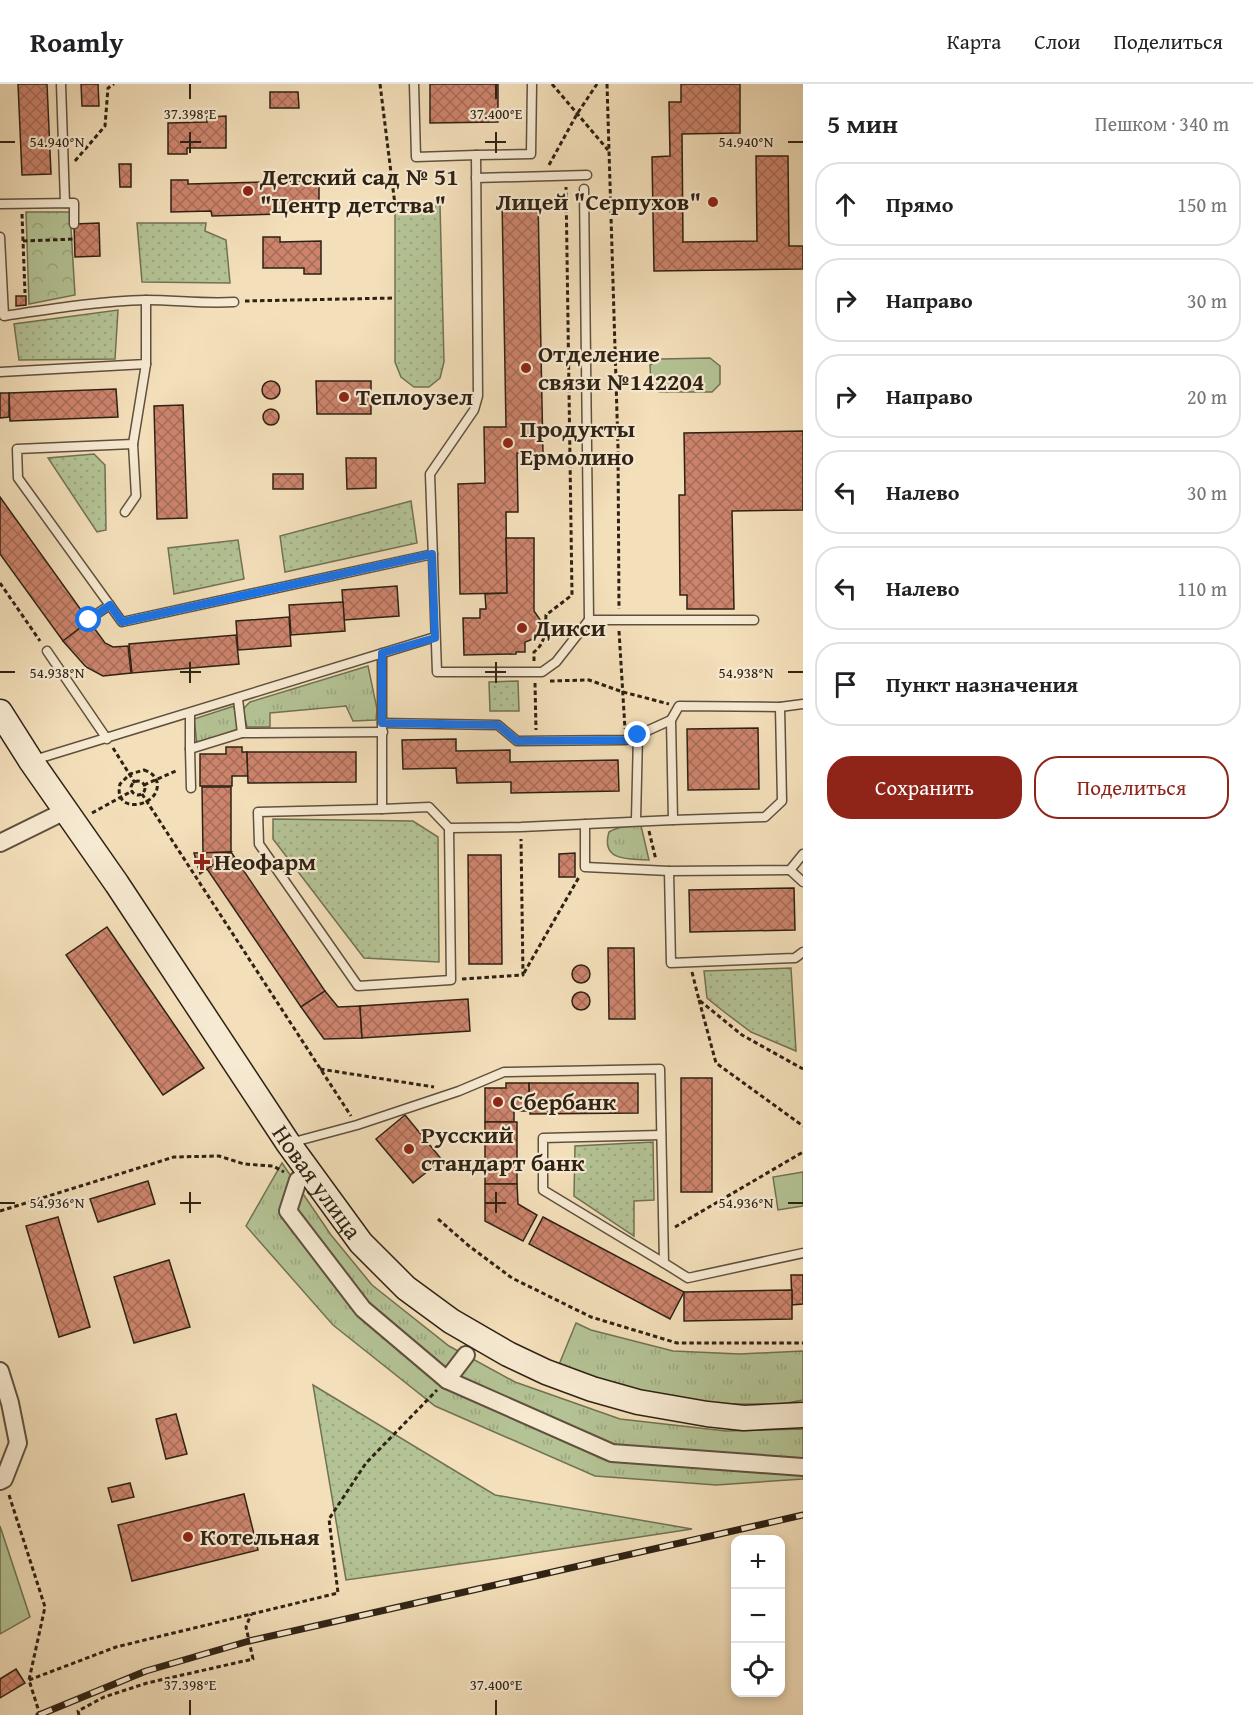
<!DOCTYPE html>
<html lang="ru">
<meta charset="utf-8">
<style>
body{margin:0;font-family:"Gentium Book Plus",serif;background:#f6f6f6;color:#202124}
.controls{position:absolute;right:18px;bottom:18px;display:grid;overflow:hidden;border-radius:12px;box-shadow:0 3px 9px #0003}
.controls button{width:54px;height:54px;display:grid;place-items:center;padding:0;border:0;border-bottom:2px solid #e0e0e0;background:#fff;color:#202124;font:30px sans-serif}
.stop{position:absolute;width:18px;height:18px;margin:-14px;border:4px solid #1a73e8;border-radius:50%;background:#fff}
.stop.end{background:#1a73e8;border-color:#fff;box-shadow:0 2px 6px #0008}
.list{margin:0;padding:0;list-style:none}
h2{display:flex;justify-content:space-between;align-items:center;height:78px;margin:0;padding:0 24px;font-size:26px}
h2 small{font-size:20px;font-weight:400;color:#757577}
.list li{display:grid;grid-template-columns:39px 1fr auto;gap:18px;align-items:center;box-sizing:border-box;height:84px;margin:0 12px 12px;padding:0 12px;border:2px solid #e0e0e0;border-radius:24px}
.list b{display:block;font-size:22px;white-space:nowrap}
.list em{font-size:20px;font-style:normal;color:#757577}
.actions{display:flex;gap:12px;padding:18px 24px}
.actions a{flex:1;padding:14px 0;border:2px solid #8f2418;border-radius:24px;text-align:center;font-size:21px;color:#8f2418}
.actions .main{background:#8f2418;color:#fff}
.icon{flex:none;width:33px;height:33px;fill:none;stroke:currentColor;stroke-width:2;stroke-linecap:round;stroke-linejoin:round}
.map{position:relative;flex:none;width:803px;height:1631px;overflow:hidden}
header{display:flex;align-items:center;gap:36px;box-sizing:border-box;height:84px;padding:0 30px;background:#fff;border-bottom:2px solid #e0e0e0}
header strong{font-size:28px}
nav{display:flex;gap:33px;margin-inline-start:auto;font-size:21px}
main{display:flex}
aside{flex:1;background:#fff}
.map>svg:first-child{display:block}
.grass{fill:url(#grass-tufts);stroke:#717254;stroke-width:1.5}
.forest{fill:url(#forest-crowns);stroke:#717254;stroke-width:1.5}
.park{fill:url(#park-dots);stroke:#717254;stroke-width:1.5}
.garden{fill:#b4c395;stroke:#717254;stroke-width:1.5}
.building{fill:url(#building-cross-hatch);stroke:#2e2214;stroke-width:1.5}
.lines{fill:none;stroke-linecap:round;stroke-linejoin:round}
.lane-casing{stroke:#5f513e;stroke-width:11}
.street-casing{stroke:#5f513e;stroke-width:20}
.secondary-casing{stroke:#2e2214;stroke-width:27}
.path{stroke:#2e2214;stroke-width:3;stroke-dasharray:4.5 3;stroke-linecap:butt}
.lane{stroke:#f7ead2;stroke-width:8}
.street{stroke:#f7ead2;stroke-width:16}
.secondary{stroke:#f7ead2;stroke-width:24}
.rail-casing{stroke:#2e2214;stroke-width:7}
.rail{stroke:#f7ead2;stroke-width:4.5;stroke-dasharray:14;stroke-linecap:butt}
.route{stroke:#1a73e8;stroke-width:8}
.ticks{fill:none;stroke:#2e2214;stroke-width:2}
.poi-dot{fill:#8f2418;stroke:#f7ead2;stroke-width:2}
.labels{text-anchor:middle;stroke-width:4.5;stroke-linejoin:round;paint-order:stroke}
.poi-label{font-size:24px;font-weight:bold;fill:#2e2214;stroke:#f7ead2;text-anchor:start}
.street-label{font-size:24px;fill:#2e2214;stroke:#f7ead2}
.ticks-label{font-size:15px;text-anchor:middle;fill:#2e2214;stroke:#f7ead2;stroke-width:4.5;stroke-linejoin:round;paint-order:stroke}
</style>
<header>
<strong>Roamly</strong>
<nav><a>Карта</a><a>Слои</a><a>Поделиться</a></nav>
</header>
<main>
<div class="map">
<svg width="803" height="1631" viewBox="0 0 803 1631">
<defs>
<pattern id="grass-tufts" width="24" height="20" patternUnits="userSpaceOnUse" patternTransform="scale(1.5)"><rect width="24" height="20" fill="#b4c395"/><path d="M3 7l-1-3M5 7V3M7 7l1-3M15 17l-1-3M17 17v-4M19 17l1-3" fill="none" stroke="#9ba780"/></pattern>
<pattern id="forest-crowns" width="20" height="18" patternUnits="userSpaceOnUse" patternTransform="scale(1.5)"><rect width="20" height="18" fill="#b4c395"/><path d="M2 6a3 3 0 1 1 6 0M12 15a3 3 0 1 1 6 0" fill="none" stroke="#9ba780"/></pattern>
<pattern id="park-dots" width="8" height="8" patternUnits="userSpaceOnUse" patternTransform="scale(1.5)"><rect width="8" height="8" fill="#b4c395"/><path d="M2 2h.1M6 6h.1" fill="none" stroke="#9ba780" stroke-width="1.8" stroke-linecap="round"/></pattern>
<pattern id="building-cross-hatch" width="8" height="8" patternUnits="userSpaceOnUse" patternTransform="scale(1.5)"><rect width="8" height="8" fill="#cd846d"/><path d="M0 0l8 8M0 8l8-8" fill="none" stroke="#a76c58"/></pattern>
</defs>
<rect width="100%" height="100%" fill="#f3dfba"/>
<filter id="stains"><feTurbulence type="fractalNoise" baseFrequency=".00333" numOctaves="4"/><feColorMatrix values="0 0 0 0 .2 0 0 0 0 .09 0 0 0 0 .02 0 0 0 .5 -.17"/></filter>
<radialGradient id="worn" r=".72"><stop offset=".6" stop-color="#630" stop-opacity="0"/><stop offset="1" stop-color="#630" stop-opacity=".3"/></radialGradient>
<g class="grass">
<path d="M368 582 377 625 376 636 353 637 346 622 270 629V643H247L243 625 250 618Z"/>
<path d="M234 622 238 645 197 660 194 635Z"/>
<path d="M641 742 649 776C630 775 600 778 609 748 619 742 630 742 641 742Z"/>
<path d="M282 1079 331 1151 372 1201 449 1262 515 1298 620 1335 726 1347 803 1345V1395L716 1401 595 1392 435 1322 333 1241 246 1142Z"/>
<path d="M576 1239 591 1246 673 1267 740 1270 803 1267V1316L782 1320H709L639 1312 558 1283Z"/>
</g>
<path class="forest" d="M26 128H70L75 211 29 220Z"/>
<g class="park">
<path d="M395 121H440L444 278 440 294 429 303H414L401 293 395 278Z"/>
<path d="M137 139H206L205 147 226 156 230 199 142 198Z"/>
<path d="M118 226 115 275 19 276 14 240Z"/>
<path d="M94 370 105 381 106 446 97 448 48 374Z"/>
<path d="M411 417 417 459 285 488 280 452Z"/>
<path d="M238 456 244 495 174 510 168 464Z"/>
<path d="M518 597 519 627H490L489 598Z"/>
<path d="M273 735 413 737 438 753 439 878 364 874 273 755Z"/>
<path d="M791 884 796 967 751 948 723 927 707 914 704 887Z"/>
<path d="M653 1058 654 1116 634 1117V1152L574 1112 575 1062Z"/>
<path d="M313 1301 495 1411 692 1445 502 1474 346 1496Z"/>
</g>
<g class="garden">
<path d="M710 274 720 282V300L712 308H659L651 301 650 281 661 275Z"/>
<path d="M803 1088V1122L778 1126 773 1093Z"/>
<path d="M0 1442 30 1533 0 1550Z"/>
</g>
<g class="building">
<path d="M18 0H47L51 90 22 91Z"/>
<path d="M81 0H98L99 22H82Z"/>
<path d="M430 0H498V38L430 39Z"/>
<path d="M681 0H740V49L682 50 683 158 757 157 756 72H788L789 162H803V185L654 187 652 73 670 72 669 18H681Z"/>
<path d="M270 8H298L299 24H270Z"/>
<path d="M226 32V64H187V70H168V39L207 38V33Z"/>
<path d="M119 80H131V103H120Z"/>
<path d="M319 91V123L280 124V130L212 132 211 127 171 128V96H188V100L301 97V92Z"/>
<path d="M502 116H538L543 369H517L518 428H506L507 509 460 510 458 400 485 399 484 343H506Z"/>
<path d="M99 139 100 172 75 173 74 140Z"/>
<path d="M263 153H280V158L321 157V190H304V184H263Z"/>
<path d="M16 212H26V221L16 222Z"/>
<path d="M316 297H371V330H317Z"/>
<circle cx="271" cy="306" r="9"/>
<path d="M116 305 118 333 10 337 9 309Z"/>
<path d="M0 309H9V333L0 334Z"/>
<path d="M183 321 187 434 157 435 154 322Z"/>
<circle cx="271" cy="333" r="8"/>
<path d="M803 347V426L732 427 734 525H687V511H680L679 411H685L684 349Z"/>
<path d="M346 374H376V404L347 405Z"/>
<rect x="273" y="390" width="30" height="15"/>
<path d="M0 413 89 537 63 557 0 470Z"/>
<path d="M506 454H534V527L541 537V546L533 555 525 558V568H516V570L464 571 463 534H480V525H486L485 510 507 509Z"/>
<path d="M397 502 399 532 344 536 342 506Z"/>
<path d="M343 518 345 547 291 551 289 521Z"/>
<path d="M289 533 291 562 238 566 236 537Z"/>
<path d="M89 537 105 559 113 563 128 562 131 589 103 592 86 583 63 557Z"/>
<path d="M236 551 239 580 132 589 129 560Z"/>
<path d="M758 644 759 705 688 706 687 645Z"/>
<path d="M456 655V667L510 666V678L618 676 619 707 511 709V698L457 699 456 684 403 685 402 656Z"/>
<path d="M226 663H242V668H247L248 692H232V702H200V670H226Z"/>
<path d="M247 668H356V698L248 699Z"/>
<path d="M202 703H231V768L203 769Z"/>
<path d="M231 768 325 907 301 923 207 785Z"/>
<path d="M231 768 207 785 200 790 194 769Z"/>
<path d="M575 769V793H559V770Z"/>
<path d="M468 771H501L502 880H469Z"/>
<path d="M794 804 795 846 690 848 689 806Z"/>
<path d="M107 843 204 984 163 1011 66 871Z"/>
<path d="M608 864H634L635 935H609Z"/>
<circle cx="581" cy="890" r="9"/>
<path d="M325 907 338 923 360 922 362 954 324 955 301 923Z"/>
<circle cx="581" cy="917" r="9"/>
<path d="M468 915 470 947 362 954 360 922Z"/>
<rect x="681" y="994" width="31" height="114"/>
<path d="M506 999H529L530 1027H514V1038H485V1004H506Z"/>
<path d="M529 999H638V1029L530 1030Z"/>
<path d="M405 1031 442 1076 413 1099 376 1055Z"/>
<rect x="485" y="1038" width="32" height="62"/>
<path d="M148 1097 155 1120 98 1138 90 1115Z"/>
<path d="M485 1100H517L518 1120 537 1131 523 1157 485 1137Z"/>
<path d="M58 1133 90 1243 59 1253 26 1142Z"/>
<path d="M543 1133 684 1208 670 1235 529 1160Z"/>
<path d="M169 1176 190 1243 134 1259 114 1193Z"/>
<path d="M791 1191H803V1220L792 1221Z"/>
<path d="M792 1206V1235L684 1237V1208Z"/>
<path d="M176 1330 187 1370 166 1375 156 1335Z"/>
<path d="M130 1399 134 1413 112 1418 108 1404Z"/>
<path d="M244 1410 258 1466 132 1497 118 1441Z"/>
<path d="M16 1585 25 1599 0 1614V1595Z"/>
</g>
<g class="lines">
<g class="lane-casing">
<g id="lane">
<path d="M61 0 65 119"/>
<path d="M414 0 416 73 476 71 478 312 474 326 430 390 437 588H542L556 578 589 536H754"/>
<path d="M476 71 531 70 532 0"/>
<path d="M476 94 587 91"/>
<path d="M584 105 589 536"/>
<path d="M0 120 74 119V140"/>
<path d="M0 153 4 232C51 225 99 217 146 216 176 216 204 220 234 218"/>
<path d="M146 280 133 360 17 365 18 394 122 538 433 470"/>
<path d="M0 288 146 280V216"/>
<path d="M125 428 136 412 133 360"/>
<path d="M89 535 110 521"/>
<path d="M47 567 107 655"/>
<path d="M382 569V725L429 723 449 744 521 743 673 736 671 636 679 622 780 623 803 620"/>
<path d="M238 615 242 649"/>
<path d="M190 629V665L242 649 383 648"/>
<path d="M382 639 498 641 517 657 625 656 638 651 636 736"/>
<path d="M638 651 671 636"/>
<path d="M190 665 191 704"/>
<path d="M34 676 435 553"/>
<path d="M382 725 258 728 259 760 358 902 451 896 449 744"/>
<path d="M673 736 765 733 782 717 780 623"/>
<path d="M585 740V783L669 787 790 786 803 770"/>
<path d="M790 786 803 798"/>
<path d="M669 787 671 879 795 874 803 868"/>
<path d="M661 1051 543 1054V1106L664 1179"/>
<path d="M290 1059 357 1041 459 1007 504 988 660 985 664 1179 688 1194 803 1169"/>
</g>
</g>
<g class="street-casing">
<g id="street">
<path d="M0 759 65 727"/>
<path d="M298 1096 288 1127 363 1225 447 1296"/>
<path d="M466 1271 447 1296 612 1369 803 1383"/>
<path d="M0 1287 10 1319 18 1359 4 1395 0 1397"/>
</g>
</g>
<g class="secondary-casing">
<g id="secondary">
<path id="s1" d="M0 628 31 677 117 800 288 1059 361 1159 406 1204 451 1237 508 1270 546 1288 592 1305 638 1318 707 1330 744 1334 803 1331"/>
</g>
</g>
<g class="path">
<path d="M380 0 395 121"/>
<path d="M552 0 608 66"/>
<path d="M607 0 618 363 619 525"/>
<path d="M75 77 105 42 108 4 114 0"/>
<path d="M549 81 577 30 597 0"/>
<path d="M22 130 25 209"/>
<path d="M23 157 75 155"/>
<path d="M245 217 395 214"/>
<path d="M0 499 40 557"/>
<path d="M619 547 625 645"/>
<path d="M534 577V568C546 559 545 546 546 531L572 511 566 103"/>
<path d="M550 597 589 596 623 608 669 620"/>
<path d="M535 599 536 646"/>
<path d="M113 664 135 699"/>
<path d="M144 686C150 688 155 691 157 698 162 723 112 732 120 700L130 690Z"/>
<circle cx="138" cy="704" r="7"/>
<path d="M144 701 178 686"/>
<path d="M142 710 351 1032"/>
<path d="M92 729 132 707"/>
<path d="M649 747 656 776"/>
<path d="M692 888 699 916 742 951 803 985"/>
<path d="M524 889 579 793"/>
<path d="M462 895 523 891 521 755"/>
<path d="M699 916 716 979 803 1042"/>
<path d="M320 985 434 1003"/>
<path d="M0 1127 174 1073 219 1072 244 1080 273 1082 284 1088"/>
<path d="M438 1135 469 1162 512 1194 591 1233 677 1259H803"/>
<path d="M675 1143 803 1068"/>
<path d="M9 1411 45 1523 29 1596 40 1631"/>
<path d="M29 1596 116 1563 338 1509 329 1435 366 1379 437 1306"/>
<path d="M79 1631 78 1627 104 1613 147 1599 253 1575 246 1543 251 1530"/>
</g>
<use href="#lane" class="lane"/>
<use href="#street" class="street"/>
<use href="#secondary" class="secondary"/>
<g class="rail-casing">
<path id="rail" d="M39 1631 146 1587 249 1557 803 1431"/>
</g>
<use href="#rail" class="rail"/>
</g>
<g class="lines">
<path class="route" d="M89 536 110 521 122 538 432 470 435 554 382 569V639L498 641 517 657 625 656 638 651"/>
</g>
<path class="ticks" d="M190 0V15M496 0V15M190 48V69M496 48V69M0 58H15M180 58H201M485 58H506M788 58H803M190 578V599M496 578V599M0 588H15M180 588H201M485 588H506M788 588H803M190 1108V1129M496 1108V1129M0 1119H15M180 1119H201M485 1119H506M788 1119H803M190 1616V1631M496 1616V1631"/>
<g class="poi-dot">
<circle cx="248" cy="107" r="6"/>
<circle cx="713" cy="118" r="6"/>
<circle cx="526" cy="284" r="6"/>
<circle cx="344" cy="313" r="6"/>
<circle cx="508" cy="359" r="6"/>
<circle cx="522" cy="544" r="6"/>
<path d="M199 769h6v6h6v6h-6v6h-6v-6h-6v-6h6z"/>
<circle cx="498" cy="1018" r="6"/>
<circle cx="409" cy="1065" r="6"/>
<circle cx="188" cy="1453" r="6"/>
</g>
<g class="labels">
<g class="poi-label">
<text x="260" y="101">Детский сад № 51<tspan x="260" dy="28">"Центр детства"</tspan></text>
<text x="701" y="126" text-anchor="end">Лицей "Серпухов"</text>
<text x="538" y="278">Отделение<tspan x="538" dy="28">связи №142204</tspan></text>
<text x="356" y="321">Теплоузел</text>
<text x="520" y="353">Продукты<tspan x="520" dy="28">Ермолино</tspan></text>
<text x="534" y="552">Дикси</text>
<text x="214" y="786">Неофарм</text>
<text x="510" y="1026">Сбербанк</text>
<text x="421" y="1059">Русский<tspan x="421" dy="28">стандарт банк</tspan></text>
<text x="200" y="1461">Котельная</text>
</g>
<g class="street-label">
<text dy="8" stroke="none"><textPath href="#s1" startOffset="567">Новая улица</textPath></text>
</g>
</g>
<g class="ticks-label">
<text x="190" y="35">37.398°E</text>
<text x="496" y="35">37.400°E</text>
<text x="57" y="63">54.940°N</text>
<text x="746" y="63">54.940°N</text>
<text x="57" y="594">54.938°N</text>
<text x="746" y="594">54.938°N</text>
<text x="57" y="1124">54.936°N</text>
<text x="746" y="1124">54.936°N</text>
<text x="190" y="1606">37.398°E</text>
<text x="496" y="1606">37.400°E</text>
</g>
<rect width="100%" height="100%" filter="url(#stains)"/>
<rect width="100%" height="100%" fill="url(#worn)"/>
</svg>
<div class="controls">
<button>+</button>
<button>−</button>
<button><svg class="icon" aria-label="locate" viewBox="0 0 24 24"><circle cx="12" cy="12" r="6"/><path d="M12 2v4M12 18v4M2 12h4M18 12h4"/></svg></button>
</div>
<div class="stop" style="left:89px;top:536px"></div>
<div class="stop end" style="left:638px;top:651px"></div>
</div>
<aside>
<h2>5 мин<small>Пешком · 340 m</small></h2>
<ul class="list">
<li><svg class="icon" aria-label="ahead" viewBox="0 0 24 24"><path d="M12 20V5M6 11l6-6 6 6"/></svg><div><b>Прямо</b></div><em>150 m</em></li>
<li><svg class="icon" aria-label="right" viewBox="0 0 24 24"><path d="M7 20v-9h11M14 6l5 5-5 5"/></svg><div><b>Направо</b></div><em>30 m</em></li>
<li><svg class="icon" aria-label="right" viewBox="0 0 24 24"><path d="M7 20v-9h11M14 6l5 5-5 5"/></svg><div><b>Направо</b></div><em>20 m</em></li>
<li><svg class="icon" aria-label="left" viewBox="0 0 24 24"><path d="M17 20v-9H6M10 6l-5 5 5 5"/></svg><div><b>Налево</b></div><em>30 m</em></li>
<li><svg class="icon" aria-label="left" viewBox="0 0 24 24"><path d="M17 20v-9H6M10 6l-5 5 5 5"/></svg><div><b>Налево</b></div><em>110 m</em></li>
<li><svg class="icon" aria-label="arrive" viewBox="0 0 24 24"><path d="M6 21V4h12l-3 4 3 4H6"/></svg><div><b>Пункт назначения</b></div></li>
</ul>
<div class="actions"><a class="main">Сохранить</a><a>Поделиться</a></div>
</aside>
</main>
